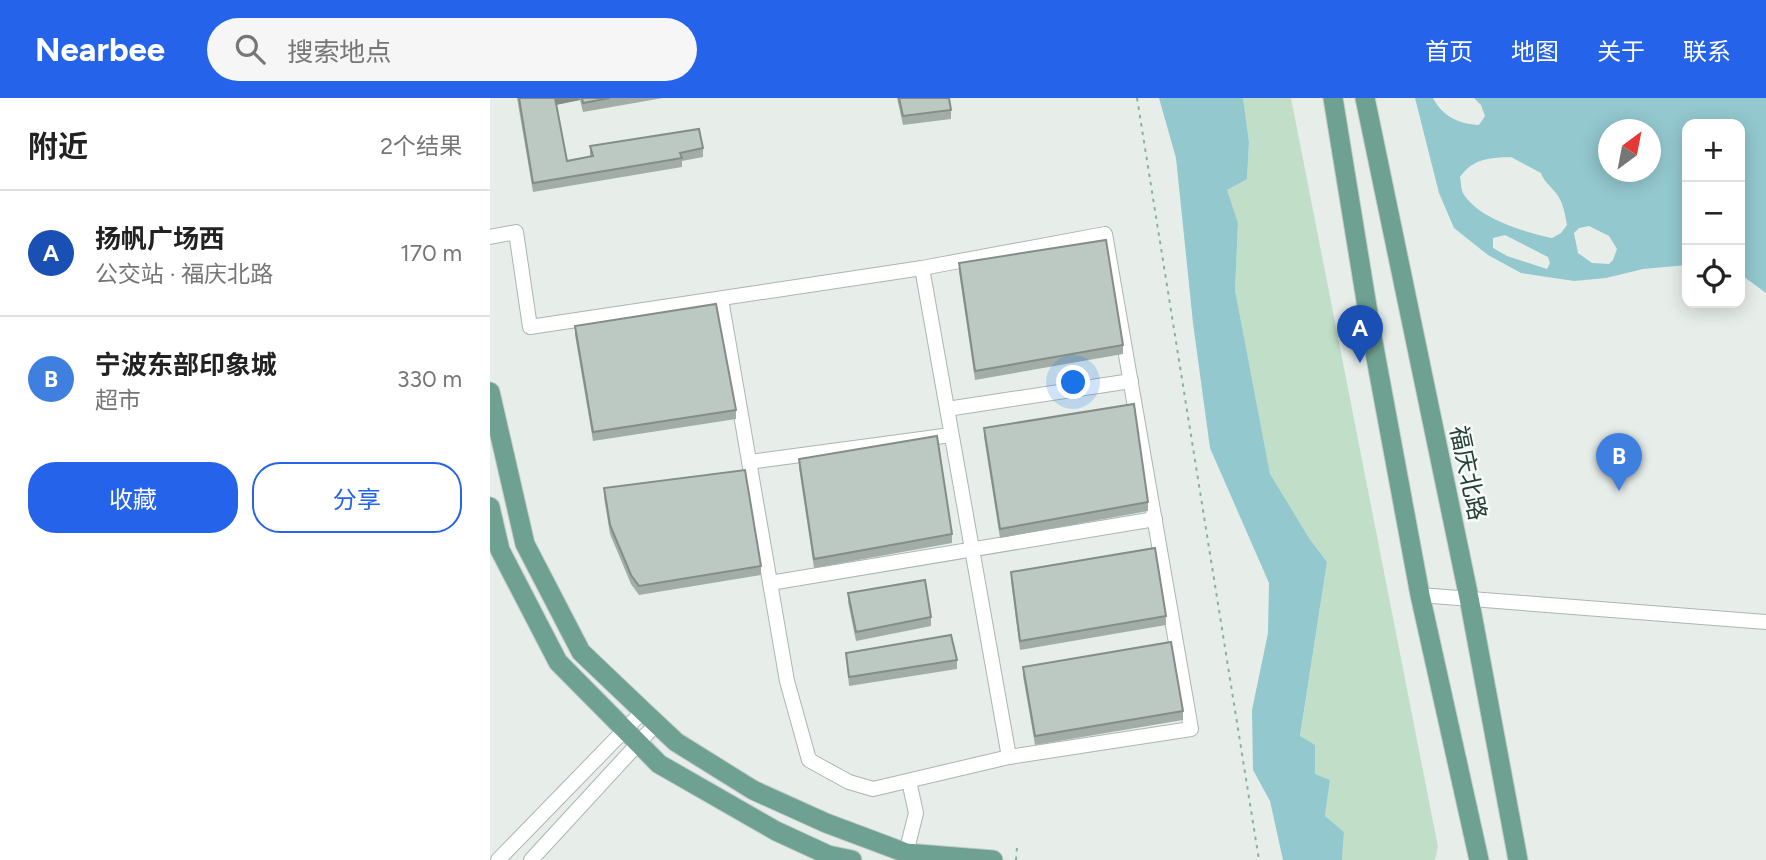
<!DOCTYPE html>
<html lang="zh">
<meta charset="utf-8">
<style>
body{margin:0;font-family:Figtree,"Noto Sans SC",sans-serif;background:#f6f6f6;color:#222}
.controls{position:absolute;right:21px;top:21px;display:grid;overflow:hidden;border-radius:14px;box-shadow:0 4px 18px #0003}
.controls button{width:63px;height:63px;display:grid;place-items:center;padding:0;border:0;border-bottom:2px solid #e0e0e0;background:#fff;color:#222;font:35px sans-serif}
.compass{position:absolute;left:1108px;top:21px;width:63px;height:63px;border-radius:50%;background:#fff;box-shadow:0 4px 18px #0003;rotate:32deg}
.you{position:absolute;left:584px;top:285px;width:24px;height:24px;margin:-18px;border:5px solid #fff;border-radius:50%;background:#1a73e8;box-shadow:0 0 0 10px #1a73e833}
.badge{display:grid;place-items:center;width:46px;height:46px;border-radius:50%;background:#2563eb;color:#fff;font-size:23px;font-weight:700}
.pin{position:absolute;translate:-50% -58px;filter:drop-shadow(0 2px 4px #0008)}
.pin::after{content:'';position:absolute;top:37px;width:24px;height:21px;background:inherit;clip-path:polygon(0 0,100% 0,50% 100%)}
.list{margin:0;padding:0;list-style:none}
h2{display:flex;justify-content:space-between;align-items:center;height:91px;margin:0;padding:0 28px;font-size:30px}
h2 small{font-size:23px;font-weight:400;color:#767676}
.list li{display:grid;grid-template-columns:46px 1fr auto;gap:21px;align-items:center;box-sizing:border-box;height:126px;padding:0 28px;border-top:2px solid #e0e0e0}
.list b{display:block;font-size:26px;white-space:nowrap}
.list p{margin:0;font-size:23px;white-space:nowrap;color:#767676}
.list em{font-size:23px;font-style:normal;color:#767676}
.actions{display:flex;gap:14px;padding:21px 28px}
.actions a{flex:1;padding:16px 0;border:2px solid #2563eb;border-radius:28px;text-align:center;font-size:24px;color:#2563eb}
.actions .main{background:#2563eb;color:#fff}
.icon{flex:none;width:38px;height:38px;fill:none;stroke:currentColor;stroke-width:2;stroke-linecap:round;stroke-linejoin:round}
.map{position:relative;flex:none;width:1276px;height:762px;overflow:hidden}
header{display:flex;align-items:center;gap:42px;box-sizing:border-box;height:98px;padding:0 35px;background:#2563eb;color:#fff}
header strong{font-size:33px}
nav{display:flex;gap:38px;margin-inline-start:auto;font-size:24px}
.search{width:490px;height:63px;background:#f6f6f6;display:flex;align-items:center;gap:18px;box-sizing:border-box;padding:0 24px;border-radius:38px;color:#767676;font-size:26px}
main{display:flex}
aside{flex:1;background:#fff}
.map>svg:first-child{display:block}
.green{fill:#c1dec8}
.water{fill:#93c8cf;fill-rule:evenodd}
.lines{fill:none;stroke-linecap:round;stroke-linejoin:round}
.minor-casing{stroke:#a9b6b1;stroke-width:16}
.major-casing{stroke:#c2cac7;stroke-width:21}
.path{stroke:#89b0a2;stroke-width:2;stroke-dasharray:3.5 5;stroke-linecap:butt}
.minor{stroke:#fff;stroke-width:14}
.major{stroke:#6ea191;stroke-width:19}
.wall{fill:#a2ada8}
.shaded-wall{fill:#848d88}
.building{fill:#bcc9c3;stroke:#848d88;stroke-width:2}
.labels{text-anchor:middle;stroke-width:5;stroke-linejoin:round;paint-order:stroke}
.street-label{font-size:24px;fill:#264038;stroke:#f7fbf9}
</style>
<header>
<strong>Nearbee</strong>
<div class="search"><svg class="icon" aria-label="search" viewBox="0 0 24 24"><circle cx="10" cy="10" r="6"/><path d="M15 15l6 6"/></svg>搜索地点</div>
<nav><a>首页</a><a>地图</a><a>关于</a><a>联系</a></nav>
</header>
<main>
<aside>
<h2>附近<small>2个结果</small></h2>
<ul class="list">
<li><span class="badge" style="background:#1a4fb4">A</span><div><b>扬帆广场西</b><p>公交站 · 福庆北路</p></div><em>170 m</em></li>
<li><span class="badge" style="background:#3f7fe0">B</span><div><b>宁波东部印象城</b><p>超市</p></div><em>330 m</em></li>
</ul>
<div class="actions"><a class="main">收藏</a><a>分享</a></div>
</aside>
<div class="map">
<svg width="1276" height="762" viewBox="0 0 1276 762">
<rect width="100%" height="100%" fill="#e7eeea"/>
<path class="green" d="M753 0H801L948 749 945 762H852L854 734 835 718 840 682 824 676V647L810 639 837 464 819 440 780 377 745 192 748 125 736 92 757 81 759 44Z"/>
<g class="water">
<path d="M669 0H753L759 44 757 81 737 92 748 125 745 192 780 376 819 440 837 464 810 638 825 647V676L840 682 835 718 854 734 852 762H793L780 703 763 672 762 612 778 535 779 485 720 350 703 225 686 60Z"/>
<path d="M925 0H943C952 18 969 26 989 27L995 18 991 7 984 0H1276V195L1250 176V26H1197V167L1153 171 1116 180 1084 183 1031 175 998 157 964 130 949 95ZM1118 32H1160V74H1118ZM1021 59 1051 75C1053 83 1063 90 1068 98 1074 107 1075 117 1077 127L1071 135 1062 140C1035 134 988 121 973 95 971 91 971 84 970 79 983 60 1000 60 1021 59ZM1099 128 1119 138 1127 151 1123 162 1119 166 1102 165 1088 155 1084 135 1089 130ZM1015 137 1058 159 1060 165 1057 171 1017 158 1003 150V140Z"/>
</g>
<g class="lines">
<g class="minor-casing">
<g id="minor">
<path d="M0 139 26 134 40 229 432 170 615 136 701 631 519 659 383 691 359 684 319 662 297 583 231 201"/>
<path d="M432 170 519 659"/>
<path d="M457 311 641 283"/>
<path d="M259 364 461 337"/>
<path d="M280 485 665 421"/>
<path d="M930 497 1276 524"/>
<path d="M416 755 426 715 419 683"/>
<path d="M8 762 153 613"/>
<path d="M41 762 167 625"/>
</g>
</g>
<g class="major-casing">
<g id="major">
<path d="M843 0 881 233 930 497 989 762"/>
<path d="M875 0 979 500 1028 762"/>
<path d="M0 294 35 446 91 554 153 613 186 644 263 692 336 725 416 755 503 762"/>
<path d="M0 409 10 452 68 564 169 666 286 733 338 757 362 762"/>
</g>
</g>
<g class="path">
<path d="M647 0 769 762"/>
<path d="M526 762 527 749"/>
</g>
<use href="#minor" class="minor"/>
<use href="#major" class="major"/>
</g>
<g class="wall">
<path d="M27 0H173L93 14 90 2 66 7 77 63 100 59V48L213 50V59L192 63V69L43 94Z"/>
<path d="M407 0H459L461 12V21L413 27Z"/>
<path d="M469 165 633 247V256L485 282 469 174Z"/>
<path d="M85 228 246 312V321L103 343 85 237Z"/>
<path d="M494 330 658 404V413L510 440 494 339Z"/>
<path d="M309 361 462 436V445L324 470 309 370Z"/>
<path d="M114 390 271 468V477L149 497 141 486 120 436 114 399Z"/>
<path d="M521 474 676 518V527L530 552 521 483Z"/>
<path d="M358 495 441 519V528L366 543 358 504Z"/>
<path d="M356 555 467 562V571L359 588Z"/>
<path d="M533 569 693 613V622L545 647 533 578Z"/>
</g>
<path class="shaded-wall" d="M65 0H90V2L65 7Z"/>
<g class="building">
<path d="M29 0H65L77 63 103 58 100 48 209 31 213 50 190 55 192 60 43 85Z"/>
<path d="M92 0H120L93 5Z"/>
<path d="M409 0H459L461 12 413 18Z"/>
<path d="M616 142 633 247 485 273 469 165Z"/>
<path d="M226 206 246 312 103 334 85 228Z"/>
<path d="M644 306 658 404 510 431 494 330Z"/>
<path d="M447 338 462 436 324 461 309 361Z"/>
<path d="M255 372 271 468 149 488 141 477 120 427 114 390Z"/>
<path d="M665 450 676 518 530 543 521 474Z"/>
<path d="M435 482 441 519 366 534 358 495Z"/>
<path d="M461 537 467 562 359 579 356 555Z"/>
<path d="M681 544 693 613 545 638 533 569Z"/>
</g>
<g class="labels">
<g class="street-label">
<text transform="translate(978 375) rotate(78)" y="8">福庆北路</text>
</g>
</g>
</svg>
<div class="controls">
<button>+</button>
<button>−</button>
<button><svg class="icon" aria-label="locate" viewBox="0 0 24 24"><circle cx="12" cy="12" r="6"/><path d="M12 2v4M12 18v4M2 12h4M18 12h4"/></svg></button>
</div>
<svg class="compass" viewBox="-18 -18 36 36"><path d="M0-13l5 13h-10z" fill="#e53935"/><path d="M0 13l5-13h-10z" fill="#767676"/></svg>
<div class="you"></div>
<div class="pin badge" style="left:870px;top:265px;background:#1a4fb4">A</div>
<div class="pin badge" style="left:1129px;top:393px;background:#3f7fe0">B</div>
</div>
</main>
